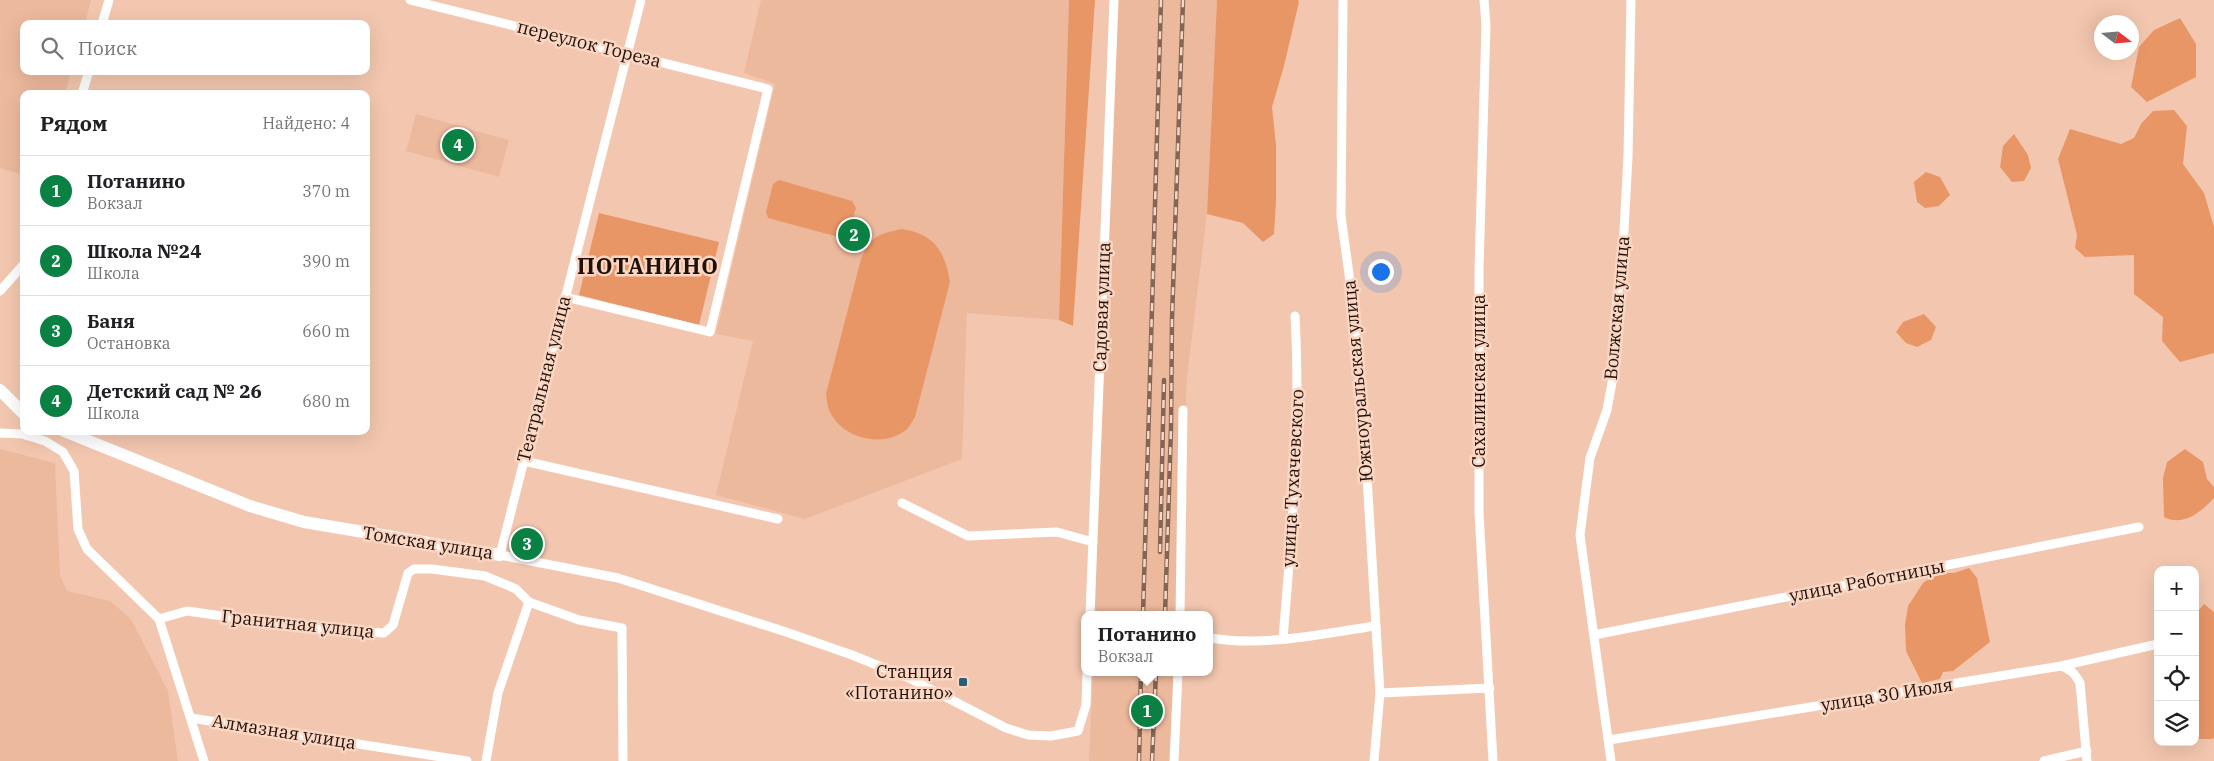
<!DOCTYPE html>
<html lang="ru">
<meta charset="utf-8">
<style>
body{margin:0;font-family:"IBM Plex Serif",serif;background:#f2f2f2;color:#202124}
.controls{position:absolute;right:15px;bottom:15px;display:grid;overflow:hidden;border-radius:10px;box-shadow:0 5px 20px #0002}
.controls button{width:45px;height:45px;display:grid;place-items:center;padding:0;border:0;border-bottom:1px solid #e0e0e0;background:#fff;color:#202124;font:25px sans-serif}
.compass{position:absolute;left:2094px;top:15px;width:45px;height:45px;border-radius:50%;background:#fff;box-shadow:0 5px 20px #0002;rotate:106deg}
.you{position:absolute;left:1380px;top:271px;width:18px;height:18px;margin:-12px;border:4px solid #fff;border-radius:50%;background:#1a73e8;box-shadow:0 0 0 8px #1a73e833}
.badge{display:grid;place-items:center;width:32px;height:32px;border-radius:50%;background:#0b8043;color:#fff;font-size:16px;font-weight:700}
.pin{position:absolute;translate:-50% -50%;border:2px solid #fff;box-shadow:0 1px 5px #0006}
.popup{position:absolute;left:1081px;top:611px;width:132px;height:65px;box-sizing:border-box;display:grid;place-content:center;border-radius:10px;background:#fff;filter:drop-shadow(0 1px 4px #0005);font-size:16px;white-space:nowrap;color:#757577}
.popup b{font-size:19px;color:#202124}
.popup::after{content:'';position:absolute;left:50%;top:100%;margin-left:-10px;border:10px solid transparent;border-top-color:#fff}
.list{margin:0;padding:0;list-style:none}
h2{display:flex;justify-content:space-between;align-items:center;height:65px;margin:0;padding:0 20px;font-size:21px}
h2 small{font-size:16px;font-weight:400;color:#757577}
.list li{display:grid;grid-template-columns:32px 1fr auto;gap:15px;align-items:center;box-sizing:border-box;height:70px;padding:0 20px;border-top:1px solid #e0e0e0}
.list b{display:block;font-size:19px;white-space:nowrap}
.list p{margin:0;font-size:16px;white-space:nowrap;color:#757577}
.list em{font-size:16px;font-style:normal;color:#757577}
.icon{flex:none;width:28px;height:28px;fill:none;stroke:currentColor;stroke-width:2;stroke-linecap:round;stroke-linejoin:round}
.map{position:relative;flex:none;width:2214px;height:761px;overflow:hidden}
.search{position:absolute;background:#fff;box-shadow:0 5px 20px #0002;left:20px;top:20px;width:350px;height:55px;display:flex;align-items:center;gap:12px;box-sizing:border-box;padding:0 18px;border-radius:10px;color:#757577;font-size:19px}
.panel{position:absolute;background:#fff;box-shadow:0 5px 20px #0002;left:20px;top:90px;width:350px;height:345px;border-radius:10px}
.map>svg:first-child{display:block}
.built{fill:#ecb99d}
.green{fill:#e99666}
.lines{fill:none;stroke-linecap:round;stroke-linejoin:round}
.street{stroke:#fff;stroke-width:9}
.secondary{stroke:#fff;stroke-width:12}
.rail-casing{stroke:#816555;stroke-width:4.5}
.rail{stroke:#fad6c3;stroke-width:2.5;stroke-dasharray:8;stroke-linecap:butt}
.poi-dot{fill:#265f78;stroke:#fad6c3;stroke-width:2}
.labels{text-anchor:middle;stroke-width:5;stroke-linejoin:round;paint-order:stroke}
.street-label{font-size:18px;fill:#201108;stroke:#fad6c3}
.poi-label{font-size:18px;fill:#201108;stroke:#fad6c3;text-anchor:end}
.district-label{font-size:22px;font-weight:bold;letter-spacing:1px;fill:#201108;stroke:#fad6c3}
</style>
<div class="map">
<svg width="2214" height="761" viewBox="0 0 2214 761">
<rect width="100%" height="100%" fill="#f3c7af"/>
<g class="built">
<path d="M0 0H91L85 24H24V71H71L65 94H24V175L0 168Z"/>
<path d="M761 0H1069L1059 320 967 313 962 459 805 519 716 495 753 341 716 334 775 84 744 73Z"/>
<path d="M1117 0H1217L1207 214 1187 377 1176 615H1095L1112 71Z"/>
<path d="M416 114 509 140 499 177 406 151Z"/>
<path d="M0 449 55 463 60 575 67 591 110 601 131 619 168 691 178 761H0Z"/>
<path d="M1093 672H1174L1170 761H1089Z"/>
</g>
<g class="green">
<path d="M1069 0H1095L1073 326 1059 320Z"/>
<path d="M1217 0H1298L1299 2 1284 66 1272 107 1276 145V201L1274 234 1263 242 1243 223 1207 214Z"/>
<path d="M2180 18 2196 44V77L2147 102 2131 87 2139 47 2154 30Z"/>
<path d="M2174 110 2187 126 2183 164 2204 193 2214 227V353L2180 362 2162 341 2163 317 2134 294V255L2085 257 2075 248 2077 235 2058 159 2070 129 2121 144 2134 138 2141 124 2153 111Z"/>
<path d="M2014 134 2028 155 2031 168 2024 181 2012 182 2000 167 2003 146Z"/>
<path d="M1926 172 1940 177 1950 195 1939 206 1925 208 1917 202 1914 182Z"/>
<path d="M779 180 852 201 856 208 848 234 842 238 768 218 766 212 773 184Z"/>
<path d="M599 213 719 242 699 325 579 295Z"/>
<path d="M902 229C934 234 945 251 950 282L915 417C912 421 910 427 906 430 882 449 841 438 829 410 827 405 827 399 826 394L861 259C871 236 878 234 902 229Z"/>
<path d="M1924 314 1936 327 1931 340 1917 347 1906 343 1896 332 1903 322Z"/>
<path d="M2185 449 2203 462 2207 479 2214 487V498C2201 512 2183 527 2164 517L2163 478 2167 462Z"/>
<path d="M1969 568 1977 578 1990 642 1953 671 1943 672 1940 679 1922 683 1906 651 1905 625 1908 606 1923 583 1938 573H1954Z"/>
<path d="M2204 604 2214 612V738L2212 739H2198L2195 721V615Z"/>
</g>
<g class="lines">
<g class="street">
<path d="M410 0 768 89 710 332 565 297"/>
<path d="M641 0 500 555 618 578 786 632 852 655 909 678 1006 728 1028 735 1051 736 1078 731 1086 705 1087 672"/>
<path d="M1343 0 1341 216 1349 274 1363 410 1380 693 1374 761"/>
<path d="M1484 0 1486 25 1479 270V513L1493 761"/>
<path d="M102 24 109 0"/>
<path d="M82 94 89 71"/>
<path d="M0 291 24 264"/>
<path d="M0 433 22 434 45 441 63 452 74 471 78 529 87 549 159 619 204 761"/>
<path d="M524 461 778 519"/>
<path d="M902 503 968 536 1057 532 1093 542"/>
<path d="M1090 615 1114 0"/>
<path d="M1180 615 1183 410"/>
<path d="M159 619 187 611 314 629 384 633 393 625 408 573 414 569H432L485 576 516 589 529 602 579 620 622 628 623 761"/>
<path d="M1594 635 2139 527"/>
<path d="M1210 638C1264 647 1320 634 1375 626"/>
<path d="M1283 639C1292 531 1301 424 1295 316"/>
<path d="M2061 666 2158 644"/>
<path d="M1380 693 1490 688"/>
<path d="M191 718 467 761"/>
<path d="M1609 740 2061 666C2071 669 2075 674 2080 683L2087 761"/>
<path d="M486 761 498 693 529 602"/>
<path d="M1174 761 1178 672"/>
<path d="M1611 761 1580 535 1590 458 1607 410 1616 361V309L1623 249 1628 157 1631 0"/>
<path d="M2044 761 2087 751"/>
</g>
<g class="secondary">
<path d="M0 390 24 414"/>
<path d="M64 431 250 506 304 522 500 555"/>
</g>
<g class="rail-casing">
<g id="rail">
<path d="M1160 552 1164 380"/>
<path d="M1143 615 1161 0"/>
<path d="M1165 615 1171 428 1172 319 1183 0"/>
<path d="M1139 761 1141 672"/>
<path d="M1152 761 1156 672"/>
</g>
</g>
<use href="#rail" class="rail"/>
</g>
<rect class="poi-dot" x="958" y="677" width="10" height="10" rx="2.5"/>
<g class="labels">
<g class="street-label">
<text transform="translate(589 44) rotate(14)" y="6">переулок Тореза</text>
<text transform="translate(1102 307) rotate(-88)" y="6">Садовая улица</text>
<text transform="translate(1617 308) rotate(-85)" y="6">Волжская улица</text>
<text transform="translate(544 379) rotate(-76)" y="6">Театральная улица</text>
<text transform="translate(1358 381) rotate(-95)" y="6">Южноуральская улица</text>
<text transform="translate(1479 381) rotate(-90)" y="6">Сахалинская улица</text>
<text transform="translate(1293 478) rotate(-87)" y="6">улица Тухачевского</text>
<text transform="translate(428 543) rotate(9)" y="6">Томская улица</text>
<text transform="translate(1867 581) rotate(-11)" y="6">улица Работницы</text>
<text transform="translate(298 624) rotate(6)" y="6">Гранитная улица</text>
<text transform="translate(1887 695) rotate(-9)" y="6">улица 30 Июля</text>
<text transform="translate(284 732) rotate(9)" y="6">Алмазная улица</text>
</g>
<g class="poi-label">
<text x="953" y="678">Станция<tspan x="953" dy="21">«Потанино»</tspan></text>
</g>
<g class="district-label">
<text x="648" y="274">ПОТАНИНО</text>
</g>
</g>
</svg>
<div class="controls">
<button>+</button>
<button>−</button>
<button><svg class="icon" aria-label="locate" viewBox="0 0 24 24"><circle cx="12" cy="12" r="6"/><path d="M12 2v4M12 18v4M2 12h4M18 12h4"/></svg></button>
<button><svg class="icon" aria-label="layers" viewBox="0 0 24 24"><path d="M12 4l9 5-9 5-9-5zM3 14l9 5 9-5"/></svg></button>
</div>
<svg class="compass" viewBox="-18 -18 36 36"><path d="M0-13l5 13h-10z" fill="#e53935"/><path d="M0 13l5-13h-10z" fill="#757577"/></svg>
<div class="you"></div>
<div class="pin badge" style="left:1147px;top:711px">1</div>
<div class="popup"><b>Потанино</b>Вокзал</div>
<div class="pin badge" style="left:854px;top:235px">2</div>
<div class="pin badge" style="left:527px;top:544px">3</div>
<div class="pin badge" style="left:458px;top:145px">4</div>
<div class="search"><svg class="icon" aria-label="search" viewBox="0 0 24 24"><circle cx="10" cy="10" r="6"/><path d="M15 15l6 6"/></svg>Поиск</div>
<section class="panel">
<h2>Рядом<small>Найдено: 4</small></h2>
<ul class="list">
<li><span class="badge">1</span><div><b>Потанино</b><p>Вокзал</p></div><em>370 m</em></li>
<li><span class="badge">2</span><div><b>Школа №24</b><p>Школа</p></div><em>390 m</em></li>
<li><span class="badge">3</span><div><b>Баня</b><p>Остановка</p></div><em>660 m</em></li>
<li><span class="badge">4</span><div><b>Детский сад № 26</b><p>Школа</p></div><em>680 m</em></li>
</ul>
</section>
</div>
